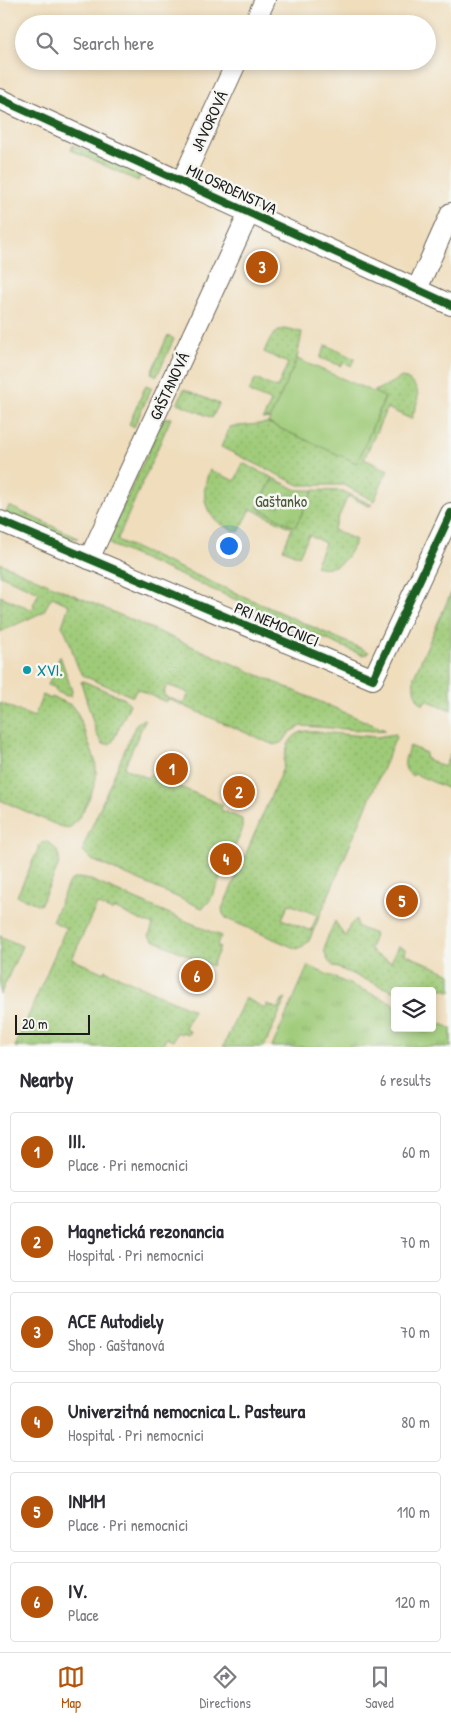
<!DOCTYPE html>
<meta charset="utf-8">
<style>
body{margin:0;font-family:"Patrick Hand",sans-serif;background:#f7f7f7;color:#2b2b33}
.controls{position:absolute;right:15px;bottom:15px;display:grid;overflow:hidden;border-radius:5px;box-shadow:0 2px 8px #0003}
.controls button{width:45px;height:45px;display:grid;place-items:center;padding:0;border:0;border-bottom:1px solid #e1e1e2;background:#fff;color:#2b2b33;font:25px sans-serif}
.scale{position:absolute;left:15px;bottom:12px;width:75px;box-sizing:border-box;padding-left:5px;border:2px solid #1c1c1c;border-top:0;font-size:14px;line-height:18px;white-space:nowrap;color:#1c1c1c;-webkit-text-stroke:4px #f6f6f2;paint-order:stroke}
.you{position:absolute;left:228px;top:545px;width:18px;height:18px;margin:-12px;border:4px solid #fff;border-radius:50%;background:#1a73e8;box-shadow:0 0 0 8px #1a73e833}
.badge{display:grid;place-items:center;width:32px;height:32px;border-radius:50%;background:#b45309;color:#fff;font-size:16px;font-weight:700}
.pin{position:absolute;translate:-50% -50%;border:2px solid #fff;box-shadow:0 1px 5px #0006}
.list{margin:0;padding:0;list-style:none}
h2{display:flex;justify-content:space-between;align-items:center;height:65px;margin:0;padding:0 20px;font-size:21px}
h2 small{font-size:16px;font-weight:400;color:#7c7c81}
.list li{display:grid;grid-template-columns:32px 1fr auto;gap:15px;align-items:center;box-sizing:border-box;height:80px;margin:0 10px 10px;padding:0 10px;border:1px solid #e1e1e2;border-radius:5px}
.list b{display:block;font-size:19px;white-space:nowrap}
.list p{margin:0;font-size:16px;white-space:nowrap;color:#7c7c81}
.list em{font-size:16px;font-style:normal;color:#7c7c81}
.icon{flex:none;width:28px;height:28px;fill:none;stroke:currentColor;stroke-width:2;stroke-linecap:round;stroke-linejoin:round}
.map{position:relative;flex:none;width:451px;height:1047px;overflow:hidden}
.search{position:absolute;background:#fff;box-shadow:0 2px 8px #0003;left:15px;right:15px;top:15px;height:55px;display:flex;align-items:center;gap:12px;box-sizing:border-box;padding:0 18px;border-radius:28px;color:#7c7c81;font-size:19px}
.sheet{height:605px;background:#fff}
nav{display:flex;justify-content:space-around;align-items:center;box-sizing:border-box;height:70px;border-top:1px solid #e1e1e2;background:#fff;font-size:14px;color:#7c7c81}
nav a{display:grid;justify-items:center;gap:2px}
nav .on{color:#b45309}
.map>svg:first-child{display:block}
.grass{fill:url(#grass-dots);stroke:#5e744a;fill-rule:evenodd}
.park{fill:url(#park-tufts);stroke:#5e744a}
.pitch{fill:#9fcb78;stroke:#5e744a}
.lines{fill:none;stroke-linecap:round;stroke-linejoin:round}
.street-casing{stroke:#666054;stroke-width:22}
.street{stroke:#fff;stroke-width:20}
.cycleway-casing{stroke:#f6f6f2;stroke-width:11}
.cycleway{stroke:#1b5e20;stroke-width:8}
.culture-dot{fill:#0f9aa8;stroke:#f6f6f2;stroke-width:2}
.labels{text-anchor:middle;stroke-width:5;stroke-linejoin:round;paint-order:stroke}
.street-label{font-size:16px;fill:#1c1c1c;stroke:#f6f6f2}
.park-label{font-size:16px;fill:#4a593c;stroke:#f6f6f2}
.culture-label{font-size:16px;fill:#0d838f;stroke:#f6f6f2;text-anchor:start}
</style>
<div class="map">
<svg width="451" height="1047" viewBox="0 0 451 1047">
<defs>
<pattern id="grass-dots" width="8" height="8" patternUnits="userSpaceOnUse" patternTransform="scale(1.25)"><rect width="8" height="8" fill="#9fcb78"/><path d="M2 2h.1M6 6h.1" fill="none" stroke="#88ae67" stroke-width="1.8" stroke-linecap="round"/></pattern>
<pattern id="park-tufts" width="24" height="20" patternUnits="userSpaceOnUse" patternTransform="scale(1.25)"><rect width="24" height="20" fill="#9fcb78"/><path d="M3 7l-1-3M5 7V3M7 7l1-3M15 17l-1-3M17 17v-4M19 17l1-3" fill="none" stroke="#88ae67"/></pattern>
</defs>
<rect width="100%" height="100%" fill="#f6f6f2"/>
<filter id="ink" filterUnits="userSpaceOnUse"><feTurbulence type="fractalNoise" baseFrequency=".02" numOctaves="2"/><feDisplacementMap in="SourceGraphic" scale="10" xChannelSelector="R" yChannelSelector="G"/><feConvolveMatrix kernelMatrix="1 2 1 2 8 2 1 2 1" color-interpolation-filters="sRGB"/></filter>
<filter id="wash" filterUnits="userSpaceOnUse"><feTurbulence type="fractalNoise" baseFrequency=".0096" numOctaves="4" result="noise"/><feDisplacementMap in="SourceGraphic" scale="20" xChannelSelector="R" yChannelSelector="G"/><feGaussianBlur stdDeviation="1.12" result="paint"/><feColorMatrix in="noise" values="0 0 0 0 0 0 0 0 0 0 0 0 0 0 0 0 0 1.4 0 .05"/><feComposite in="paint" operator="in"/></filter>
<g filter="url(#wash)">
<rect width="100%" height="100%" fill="#efddbc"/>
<g class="grass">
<path d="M73 145 141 176 138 181 71 150Z"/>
<path d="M283 329 302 332 297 359 271 418 263 419 271 402 249 392 255 379 277 388 288 363 264 352C268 342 272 333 283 329Z"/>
<path d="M168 335 174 339 157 376 151 373Z"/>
<path d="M326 345 355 359 351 366 344 362 342 366 320 358Z"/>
<path d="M402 377C424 386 419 401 411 419L387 408 364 459 388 470 374 501 344 485H299L221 447 230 427 268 423 357 462 385 398 373 392Z"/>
<path d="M146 385 152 387 134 427 129 424Z"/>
<path d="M184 389 219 404 212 418 178 403Z"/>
<path d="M164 418H171L117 540 369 652 367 654 362 655 111 545 108 542 109 537Z"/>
<path d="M243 463 273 478 258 508 295 526 314 490 343 491 372 505 369 506 348 496 333 530 356 540C347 560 338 572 315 566L325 543 309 535 299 556 283 549 292 528 251 509 239 532C234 530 227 528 221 524 202 512 201 489 210 470L235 481Z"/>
<path d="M9 506 78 538 64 539 6 513Z"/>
<path d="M0 563 376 726 385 730 374 731 302 726 290 732 283 742 274 745 168 699 166 702 137 689 133 696H131L84 676C74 668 72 640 62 626L69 605 52 597 43 612 0 632V596L31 609 35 606 33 605 39 592 0 575ZM167 685 189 693 184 704 163 695Z"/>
<path d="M451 593V710L426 700 423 705C414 697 413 688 414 676Z"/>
<path d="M60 656 72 691 71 696H67L55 691 56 688 48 685Z"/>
<path d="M83 681 125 699 130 704 113 741 110 744H103L97 735 81 682Z"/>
<path d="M43 695 51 699 52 697 71 705 78 714 95 760C96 767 97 776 95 783 91 796 80 821 69 828L59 826 0 800V703L34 717Z"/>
<path d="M143 719 145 720 124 768 148 778 150 774 222 805 221 810 242 819V831L211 899 205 906 202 908 92 860 83 851 84 845 136 724Z"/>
<path d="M306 731 377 737 395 734 397 735 309 941 303 946 297 949 227 919 223 914 222 909 283 768C285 753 287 734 306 731ZM289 904 317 915 311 931 282 919Z"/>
<path d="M410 746 426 753 425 758 444 767 451 753 448 762 451 764V790L415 774 413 776C400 769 405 757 410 746Z"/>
<path d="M44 841C53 844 60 851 59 862 58 870 44 896 40 905L17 896 40 845Z"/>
<path d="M78 878 91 880 221 936 217 945 220 947 212 966 153 940 149 936 153 925 146 922V923L114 908 112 911 97 904 72 959 104 973 105 970 193 1010 185 1028 190 1031 188 1035 183 1032 181 1034 177 1032 173 1041 166 1038 163 1045 164 1047H15L66 928 52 921 68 884 71 880Z"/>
<path d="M356 919 358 927 375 934 370 949 374 954 391 962 398 946 406 950 405 954 451 974V992L442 988 438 994 432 992V991H395V992L333 966C317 952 328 937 335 921L345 937 350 925Z"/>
<path d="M0 936 22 946 0 995Z"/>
<path d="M245 998 259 1005 264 1009 267 1004 278 1009 282 1001 286 998 264 1047H223Z"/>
</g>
<g class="park">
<path d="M273 478 297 490H314L295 527 258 508Z"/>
<path d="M308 966 395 1004V1028H432V1020L451 1028V1047H272Z"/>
</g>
<path class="pitch" d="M297 359 385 397 357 463 268 423Z"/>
</g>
<g filter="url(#ink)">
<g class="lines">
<g class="street-casing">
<g id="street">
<path d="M254 24 265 0"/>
<path d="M0 99 451 305"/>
<path d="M182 181 237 61"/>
<path d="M417 289 451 213"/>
<path d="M0 521 373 679 451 513"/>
<path d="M89 559 249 213"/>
</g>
</g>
<use href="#street" class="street"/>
<g class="cycleway-casing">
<g id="cycleway">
<path d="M0 99 451 305"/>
<path d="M0 521 373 679 451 513"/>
</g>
</g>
<use href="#cycleway" class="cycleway"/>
</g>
</g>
<circle class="culture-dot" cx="27" cy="670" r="5"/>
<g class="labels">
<g class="street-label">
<text transform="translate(209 121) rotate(-65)" y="6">JAVOROVÁ</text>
<text transform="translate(232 189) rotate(25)" y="6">MILOSRDENSTVA</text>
<text transform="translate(169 386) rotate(-65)" y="6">GAŠTANOVÁ</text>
<text transform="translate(277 624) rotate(23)" y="6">PRI NEMOCNICI</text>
</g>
<g class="park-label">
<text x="281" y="507">Gaštanko</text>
</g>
<g class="culture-label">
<text x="37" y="676">XVI.</text>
</g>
</g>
</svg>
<div class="controls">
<button><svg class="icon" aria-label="layers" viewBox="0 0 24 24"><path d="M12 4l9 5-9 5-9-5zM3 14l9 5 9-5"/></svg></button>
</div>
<div class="scale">20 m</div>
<div class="you"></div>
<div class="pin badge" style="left:172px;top:769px">1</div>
<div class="pin badge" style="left:239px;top:792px">2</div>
<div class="pin badge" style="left:262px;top:267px">3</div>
<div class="pin badge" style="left:226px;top:859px">4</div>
<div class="pin badge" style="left:402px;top:901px">5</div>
<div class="pin badge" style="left:197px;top:976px">6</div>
<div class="search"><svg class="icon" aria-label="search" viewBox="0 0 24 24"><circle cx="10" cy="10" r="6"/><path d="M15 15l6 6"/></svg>Search here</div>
</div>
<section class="sheet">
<h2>Nearby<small>6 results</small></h2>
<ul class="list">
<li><span class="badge">1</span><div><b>III.</b><p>Place · Pri nemocnici</p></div><em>60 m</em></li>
<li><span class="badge">2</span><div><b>Magnetická rezonancia</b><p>Hospital · Pri nemocnici</p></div><em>70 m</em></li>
<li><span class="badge">3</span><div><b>ACE Autodiely</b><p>Shop · Gaštanová</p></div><em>70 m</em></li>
<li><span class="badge">4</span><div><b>Univerzitná nemocnica L. Pasteura</b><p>Hospital · Pri nemocnici</p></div><em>80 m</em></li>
<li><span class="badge">5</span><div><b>INMM</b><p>Place · Pri nemocnici</p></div><em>110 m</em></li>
<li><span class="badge">6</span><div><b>IV.</b><p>Place</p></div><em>120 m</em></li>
</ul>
</section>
<nav>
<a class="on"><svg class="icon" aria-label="map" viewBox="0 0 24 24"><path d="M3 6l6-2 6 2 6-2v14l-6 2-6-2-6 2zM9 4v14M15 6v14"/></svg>Map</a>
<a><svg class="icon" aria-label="directions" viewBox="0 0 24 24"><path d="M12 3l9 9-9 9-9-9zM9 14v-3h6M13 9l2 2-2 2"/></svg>Directions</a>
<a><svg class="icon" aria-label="saved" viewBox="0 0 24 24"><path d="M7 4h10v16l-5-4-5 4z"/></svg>Saved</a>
</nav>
